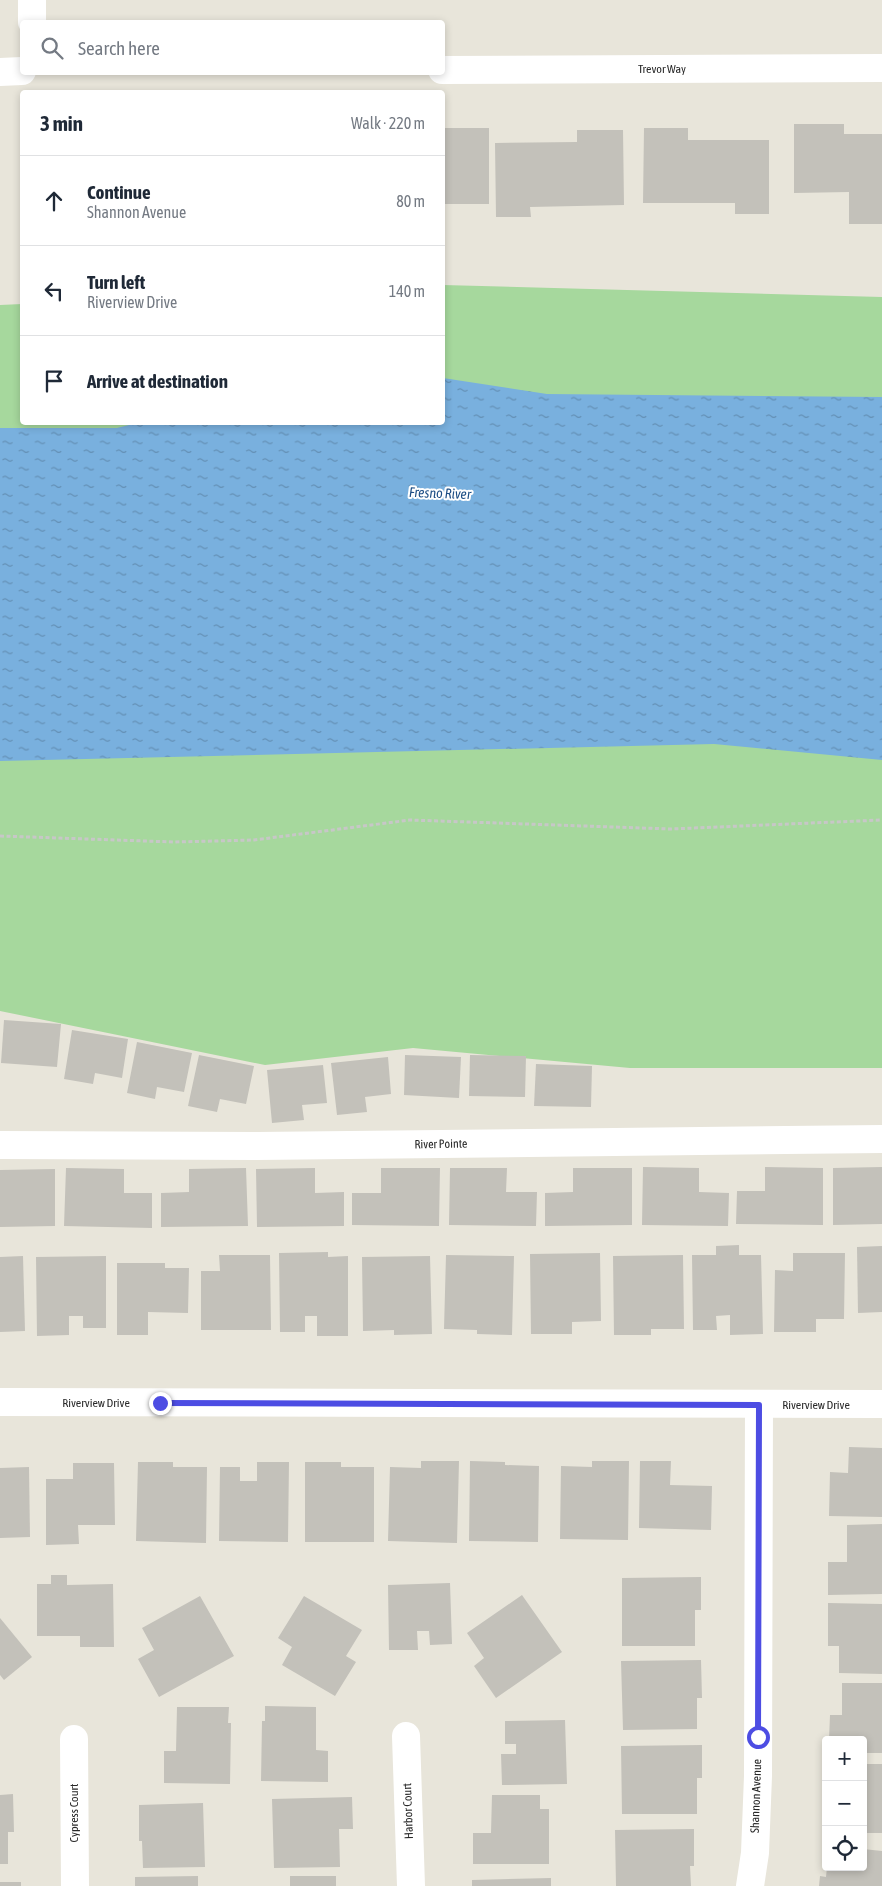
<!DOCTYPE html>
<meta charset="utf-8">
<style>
body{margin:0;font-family:"Asap Condensed",sans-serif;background:#f2f2f3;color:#1f2937}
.controls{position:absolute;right:15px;bottom:15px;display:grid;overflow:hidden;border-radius:5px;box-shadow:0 2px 8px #0003}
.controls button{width:45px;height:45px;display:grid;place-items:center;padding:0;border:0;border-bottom:1px solid #e0e1e3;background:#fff;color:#1f2937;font:25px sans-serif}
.stop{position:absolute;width:15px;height:15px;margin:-11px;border:4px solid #4d4de3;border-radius:50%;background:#fff}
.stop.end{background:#4d4de3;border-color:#fff;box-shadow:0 1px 5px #0008}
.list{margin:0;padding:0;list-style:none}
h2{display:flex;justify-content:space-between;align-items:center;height:65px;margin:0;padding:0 20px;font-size:21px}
h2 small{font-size:16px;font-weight:400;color:#747a83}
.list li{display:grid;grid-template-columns:32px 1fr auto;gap:15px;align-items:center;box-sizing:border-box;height:90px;padding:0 20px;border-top:1px solid #e0e1e3}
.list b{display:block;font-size:19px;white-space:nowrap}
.list p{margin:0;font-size:16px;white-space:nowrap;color:#747a83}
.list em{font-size:16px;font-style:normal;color:#747a83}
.icon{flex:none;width:28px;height:28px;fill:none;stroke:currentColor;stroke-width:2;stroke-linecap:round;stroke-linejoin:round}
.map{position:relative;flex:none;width:882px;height:1886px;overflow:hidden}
.search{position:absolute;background:#fff;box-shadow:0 2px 8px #0003;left:20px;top:20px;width:425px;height:55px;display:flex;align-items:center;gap:12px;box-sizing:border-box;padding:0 18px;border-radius:5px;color:#747a83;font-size:19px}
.panel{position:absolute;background:#fff;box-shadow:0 2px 8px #0003;left:20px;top:90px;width:425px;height:335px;border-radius:5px}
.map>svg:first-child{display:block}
.grass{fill:#a6d89d}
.water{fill:url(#water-ripples)}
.building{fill:#c3c1ba}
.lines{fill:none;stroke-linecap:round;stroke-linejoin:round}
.path{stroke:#c7c7c7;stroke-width:3;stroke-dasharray:4 2.5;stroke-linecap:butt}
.minor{stroke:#fff;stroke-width:28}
.route{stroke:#4d4de3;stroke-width:6}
.labels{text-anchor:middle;stroke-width:4;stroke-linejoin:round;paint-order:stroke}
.street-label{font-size:12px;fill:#272727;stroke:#fff}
.water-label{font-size:14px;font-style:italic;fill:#1d4e85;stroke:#fff}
</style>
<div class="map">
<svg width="882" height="1886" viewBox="0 0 882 1886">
<defs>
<pattern id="water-ripples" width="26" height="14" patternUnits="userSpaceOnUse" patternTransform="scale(1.25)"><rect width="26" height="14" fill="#79b0de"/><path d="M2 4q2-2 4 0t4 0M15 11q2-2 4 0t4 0" fill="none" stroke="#638fb4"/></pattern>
</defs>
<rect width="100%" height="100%" fill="#e8e5da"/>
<path class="grass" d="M443 285 882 297V1068H630L413 1048 265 1065 0 1011V305L22 304V422H442Z"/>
<path class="water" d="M443 378 547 394 882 397V760L714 744 0 761V428H117L141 422H442Z"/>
<g class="building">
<path d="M794 124H844V134H882V224H849V192L794 193Z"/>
<path d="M444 128H489V204H442Z"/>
<path d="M644 128H688V140H769V214H735V203H643Z"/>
<path d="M577 130H623L624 205 530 207 531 217H496L495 143 577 142Z"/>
<path d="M4 1020 61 1024 57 1067 1 1063Z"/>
<path d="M72 1030 128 1039 122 1078 95 1073 93 1084 64 1079Z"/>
<path d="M137 1042 192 1053 184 1092 157 1087 155 1099 127 1093Z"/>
<path d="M199 1055 254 1066 246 1104 220 1099 217 1112 188 1106Z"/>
<path d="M405 1055 461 1057 459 1098 404 1095Z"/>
<path d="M470 1055 526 1056 525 1097 469 1096Z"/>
<path d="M388 1057 391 1094 365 1097 367 1112 337 1115 331 1063Z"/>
<path d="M536 1064 592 1066 591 1107 534 1106Z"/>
<path d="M323 1065 327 1103 302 1105 304 1120 272 1123 267 1070Z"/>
<path d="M643 1167 699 1168V1192L729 1193 728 1226 642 1225Z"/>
<path d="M765 1167 823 1168V1225L736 1224 737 1191H765Z"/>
<path d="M882 1167V1224L833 1225V1168Z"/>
<path d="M66 1168 124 1169V1193H152V1228L64 1226Z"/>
<path d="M246 1168 248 1226 161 1227V1193L189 1192V1169Z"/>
<path d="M315 1168V1193L344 1192V1226L257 1227 256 1169Z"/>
<path d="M381 1168H440L439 1226 352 1225V1193H381Z"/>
<path d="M450 1168H507L506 1192H537L536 1226 449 1225Z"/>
<path d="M573 1168H632V1225L545 1226V1193L573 1192Z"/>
<path d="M55 1169V1226L0 1227V1170Z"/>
<path d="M739 1245V1255H761L763 1334 730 1335V1315L716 1316 717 1330H693L692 1255H716V1246Z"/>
<path d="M882 1246V1312L858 1313 857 1247Z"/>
<path d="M328 1252V1257L348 1256V1336H317V1316H305V1332H280L279 1253Z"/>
<path d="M600 1253 601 1321 572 1322V1334H531L530 1254Z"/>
<path d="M793 1253H845L844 1319H816V1332H774L775 1270 793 1271Z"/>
<path d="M219 1255H270L271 1330H201V1271H220Z"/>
<path d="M446 1255 514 1256 512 1335 477 1334V1330L444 1329Z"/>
<path d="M683 1255 684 1329H651V1335H614L613 1256Z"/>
<path d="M23 1256 25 1331 0 1332V1257Z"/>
<path d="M106 1256V1328H83V1316H69V1335L37 1336 36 1257Z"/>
<path d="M430 1256 432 1334 394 1335V1330L363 1331 362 1257Z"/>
<path d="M117 1263H165V1268H189L188 1313 148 1312V1335H117Z"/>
<path d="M849 1447 882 1448V1517L829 1516 830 1472 848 1473Z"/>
<path d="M421 1461H459L457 1543 388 1541 390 1467 421 1468Z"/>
<path d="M470 1461 505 1462V1465L539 1466 538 1542 469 1541Z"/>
<path d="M592 1461H629L628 1540 560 1539 561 1466 592 1467Z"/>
<path d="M640 1461H671L670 1485 712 1486 711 1530 639 1528Z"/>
<path d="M138 1462H173V1467H207L206 1543 136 1541Z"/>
<path d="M257 1462H289L288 1542 219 1541 220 1467H240V1481H257Z"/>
<path d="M305 1462H341V1467H374V1542H305Z"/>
<path d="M73 1463H114L115 1525H78L79 1544 46 1545V1479H73Z"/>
<path d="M29 1467 30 1537 0 1538V1468Z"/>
<path d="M882 1524V1594L828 1595V1562H847V1525Z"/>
<path d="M51 1575H67V1585L113 1584 114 1647H80V1636H37V1584H51Z"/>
<path d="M701 1577V1610H695V1646H622V1578Z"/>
<path d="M450 1583 452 1644 430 1645 429 1631H417L418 1650H389L388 1585Z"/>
<path d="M522 1595 562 1652 496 1698 474 1666 484 1658 467 1633Z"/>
<path d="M200 1596 234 1656 159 1697 138 1659 154 1650 142 1628Z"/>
<path d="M304 1596 362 1630 346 1656 356 1662 335 1696 282 1665 292 1647 278 1638Z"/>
<path d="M828 1603 882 1604V1674L839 1673V1646H828Z"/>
<path d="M0 1618 32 1657 4 1680 0 1675Z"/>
<path d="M701 1660 702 1698H697V1729L623 1730 621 1661Z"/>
<path d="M842 1683H882V1753H863V1740H829L830 1715H842Z"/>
<path d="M265 1706 316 1707V1750L328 1751V1782L261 1781 262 1721H265Z"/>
<path d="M177 1707H229L228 1723H231L230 1784 164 1783V1751H176Z"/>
<path d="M565 1720 567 1784 502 1785 501 1754H516V1744H505V1721Z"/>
<path d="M702 1745V1778H697V1814H622L621 1746Z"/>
<rect x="863" y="1764" width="19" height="69"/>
<path d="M13 1794 14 1832H8V1864H0V1795Z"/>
<path d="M492 1795H540V1809H549V1864H473V1833H491Z"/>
<path d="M352 1797 353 1829H339L340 1867 274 1868 272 1799Z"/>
<path d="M203 1803 205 1867 143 1868 142 1841H139V1805Z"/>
<path d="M694 1829V1866H690L691 1886H616L615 1830Z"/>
<path d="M863 1849 882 1851V1886H819L820 1876 826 1877 827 1867H863Z"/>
<path d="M198 1876V1886H135V1877Z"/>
<rect x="290" y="1876" width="46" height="10"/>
<path d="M551 1878V1886H472V1880Z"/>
<rect x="0" y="1882" width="21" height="4"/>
</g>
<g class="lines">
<path class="path" d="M0 836 174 842 254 840 410 820 671 829 882 820"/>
<g class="minor">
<path d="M32 0V22"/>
<path d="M442 70 882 68"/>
<path d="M0 72 22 71"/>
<path d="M0 1145 257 1146 882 1139"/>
<path d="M0 1402 882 1404"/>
<path d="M406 1736 411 1886"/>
<path d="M74 1739 75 1886"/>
<path d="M750 1886 755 1853 758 1776 759 1405"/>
</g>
</g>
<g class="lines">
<path class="route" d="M160 1403 759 1405 758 1737"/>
</g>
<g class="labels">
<g class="street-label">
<text x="662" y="73">Trevor Way</text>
<text transform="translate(441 1144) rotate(-1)" y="4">River Pointe</text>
<text x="96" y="1407">Riverview Drive</text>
<text x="816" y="1409">Riverview Drive</text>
<text transform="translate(756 1796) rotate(-88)" y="4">Shannon Avenue</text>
<text transform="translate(408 1811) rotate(-92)" y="4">Harbor Court</text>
<text transform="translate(74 1813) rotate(-90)" y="4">Cypress Court</text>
</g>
<g class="water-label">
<text transform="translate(440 493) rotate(2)" y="5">Fresno River</text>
</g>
</g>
</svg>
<div class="controls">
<button>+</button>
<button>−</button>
<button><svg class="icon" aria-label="locate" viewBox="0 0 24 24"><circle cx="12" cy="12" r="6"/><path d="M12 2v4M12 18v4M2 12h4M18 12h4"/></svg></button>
</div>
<div class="stop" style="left:758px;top:1737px"></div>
<div class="stop end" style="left:160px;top:1403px"></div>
<div class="search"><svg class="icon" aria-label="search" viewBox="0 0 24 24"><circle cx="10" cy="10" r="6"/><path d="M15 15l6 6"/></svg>Search here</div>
<section class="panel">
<h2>3 min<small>Walk · 220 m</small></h2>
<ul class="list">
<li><svg class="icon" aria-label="ahead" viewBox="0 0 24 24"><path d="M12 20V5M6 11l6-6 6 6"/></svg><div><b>Continue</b><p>Shannon Avenue</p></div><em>80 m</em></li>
<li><svg class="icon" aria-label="left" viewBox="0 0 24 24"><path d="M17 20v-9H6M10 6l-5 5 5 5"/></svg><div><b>Turn left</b><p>Riverview Drive</p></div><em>140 m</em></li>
<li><svg class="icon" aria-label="arrive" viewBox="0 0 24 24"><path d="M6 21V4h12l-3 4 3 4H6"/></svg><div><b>Arrive at destination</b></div></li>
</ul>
</section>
</div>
